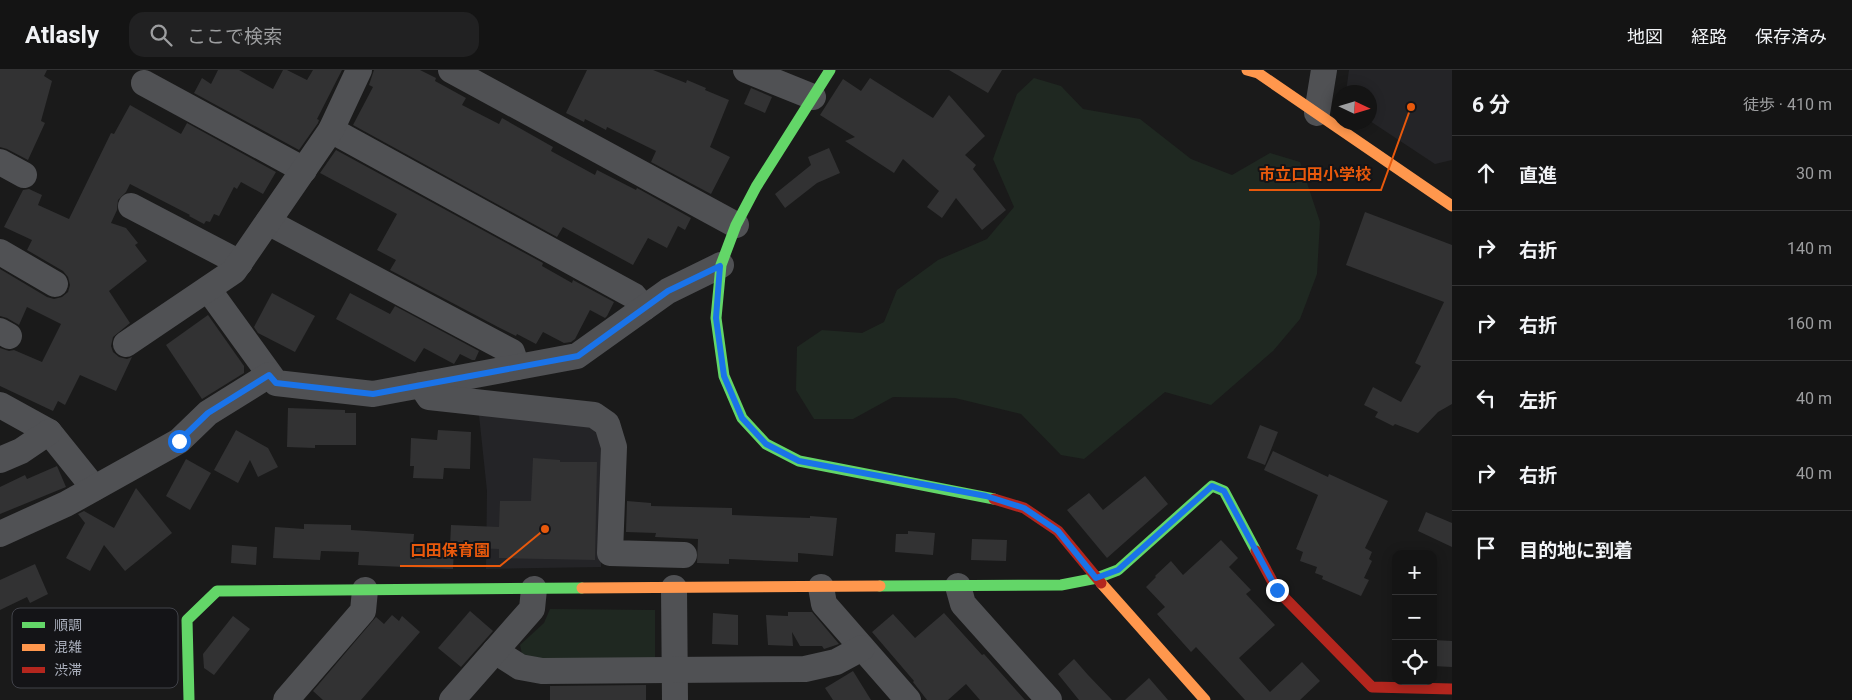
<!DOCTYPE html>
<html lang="ja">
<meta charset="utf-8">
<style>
body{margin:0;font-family:Roboto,"Noto Sans JP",sans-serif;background:#212122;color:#f1f3f6}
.controls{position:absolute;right:15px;bottom:15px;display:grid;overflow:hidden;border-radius:10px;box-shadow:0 2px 12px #0003}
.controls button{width:45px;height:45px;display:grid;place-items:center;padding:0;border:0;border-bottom:1px solid #333334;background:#141414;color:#f1f3f6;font:25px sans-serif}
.compass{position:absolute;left:1332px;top:15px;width:45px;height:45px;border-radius:50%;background:#141414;box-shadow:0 2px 12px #0003;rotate:94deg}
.stop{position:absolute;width:15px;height:15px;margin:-11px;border:4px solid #1a73e8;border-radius:50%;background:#fff}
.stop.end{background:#1a73e8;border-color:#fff;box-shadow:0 1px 5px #0008}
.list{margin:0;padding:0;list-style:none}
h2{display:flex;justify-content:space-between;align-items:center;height:65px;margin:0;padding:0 20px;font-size:21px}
h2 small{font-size:16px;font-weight:400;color:#9d9ea0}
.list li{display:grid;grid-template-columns:32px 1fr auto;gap:15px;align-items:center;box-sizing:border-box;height:75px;padding:0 20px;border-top:1px solid #333334}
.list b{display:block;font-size:19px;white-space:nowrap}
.list em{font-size:16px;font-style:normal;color:#9d9ea0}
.icon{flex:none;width:28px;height:28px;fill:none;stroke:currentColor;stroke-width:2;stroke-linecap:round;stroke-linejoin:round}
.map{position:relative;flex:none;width:1452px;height:630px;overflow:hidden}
header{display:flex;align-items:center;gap:30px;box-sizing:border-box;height:70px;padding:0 25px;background:#141414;border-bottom:1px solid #333334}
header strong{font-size:24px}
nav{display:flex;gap:28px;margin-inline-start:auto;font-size:18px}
.search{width:350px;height:45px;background:#212122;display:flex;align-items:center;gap:12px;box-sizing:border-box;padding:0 18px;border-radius:15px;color:#9d9ea0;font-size:19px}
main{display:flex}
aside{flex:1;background:#141414}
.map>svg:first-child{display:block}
.built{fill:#242427}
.green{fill:#1f2821}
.building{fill:#323233}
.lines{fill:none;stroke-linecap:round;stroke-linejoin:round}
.street{stroke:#505154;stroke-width:26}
.fast{stroke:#63d668;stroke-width:11}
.slow{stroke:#ff974d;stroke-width:11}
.jam{stroke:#b3261e;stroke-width:11}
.route{stroke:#1a73e8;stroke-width:6}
.key{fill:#141417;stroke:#414249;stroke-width:1}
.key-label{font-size:14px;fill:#aaafbc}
.leader{fill:none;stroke:#e8590c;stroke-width:2}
.callout-dot{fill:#e8590c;stroke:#141417;stroke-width:2}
.callout-label{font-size:16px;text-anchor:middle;font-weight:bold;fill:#e8590c;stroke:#141417;stroke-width:4;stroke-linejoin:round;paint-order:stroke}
</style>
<header>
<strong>Atlasly</strong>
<div class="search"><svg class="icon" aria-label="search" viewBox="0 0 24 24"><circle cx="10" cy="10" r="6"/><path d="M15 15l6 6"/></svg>ここで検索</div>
<nav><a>地図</a><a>経路</a><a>保存済み</a></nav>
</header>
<main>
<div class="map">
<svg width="1452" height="630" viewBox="0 0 1452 630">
<rect width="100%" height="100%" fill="#1a1a1a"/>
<g class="built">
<path d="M1349 0H1452V90L1435 94 1370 51V22H1346Z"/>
<path d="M479 345 593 356 607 381 601 497 486 499 487 421Z"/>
</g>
<g class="green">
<path d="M1034 8 1061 16 1083 39 1140 49 1191 89 1232 105 1270 83 1300 92 1320 152 1317 204 1300 249 1273 281 1211 335 1165 322 1084 389 1061 385 1021 344 955 328 893 327 853 349H814L796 320 797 277 822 260 862 263 884 252 897 220 938 190 987 169 1014 137 993 89 1017 24Z"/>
<path d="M550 539 655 540V590L552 591 522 584 520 575 544 553Z"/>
</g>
<g class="building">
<path d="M0 0H47L44 6 52 11 41 51 45 53 28 90 7 79 0 77Z"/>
<path d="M218 0H239L273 19 283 0H287L307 10 313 0H342L317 49 319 50 318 53 299 80 194 23 202 8 211 14Z"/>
<path d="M374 0H420L436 8 435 11 466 28 462 35 499 54 502 48 553 77 551 81 595 105 597 100 636 120 637 118 691 148 685 160 678 156 667 178 648 168 633 195 563 157 557 167 353 55 373 17 369 15Z"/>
<path d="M587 0H653L686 13 687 10 706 18 705 20 729 30 710 77 730 87 711 124 651 92 656 81 607 57 606 60 585 49 584 52 566 43Z"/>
<path d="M949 0H1002L988 23Z"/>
<path d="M870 8 933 48 949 25 985 66 965 85 976 95 973 99 1006 140 982 160 956 128 942 148 927 137 939 121 903 89 894 103 845 71 855 67 820 45 843 9 861 21Z"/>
<path d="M751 18 772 27 765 43 744 34Z"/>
<path d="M130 35 181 64 187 53 276 102 263 124 241 112 237 119 234 117 219 146 214 144 210 152 206 151 204 154 189 146 190 145 130 114 126 122 118 130 117 140 111 153 126 158 138 173 135 175 147 191 109 221 130 253 113 267 111 276 113 282 119 287 127 289 132 287 116 321 80 305 65 335 58 331 53 341 0 316V278L9 281 14 280 42 292 61 254 27 237 19 255 7 248 0 246V199L47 227 54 229 62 227 68 222 70 215 68 207 63 201 27 180 32 170 4 157 23 120 29 119 42 125 38 135 69 149 111 63 114 64Z"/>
<path d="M829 78 840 103 817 113 785 138 775 124 811 95 808 87Z"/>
<path d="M336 80 543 193 542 196 572 213 573 210 614 232 607 246 605 248 590 240 575 269 571 272 564 273 543 262 536 274 517 264 516 266 498 257 390 200 396 190 377 180 397 144 320 103Z"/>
<path d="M1365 142 1452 175V334L1438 342 1418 363 1395 354 1393 356 1375 347 1378 342 1364 335 1373 317 1401 332 1421 296 1415 293 1444 232 1346 195Z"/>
<path d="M272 223 315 246 295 282 258 263 254 257Z"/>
<path d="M350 223 390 244 395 236 479 281 475 290H472L460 284 454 294 424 278 415 292 336 249Z"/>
<path d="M208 245 244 296V303L202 329 166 275Z"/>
<path d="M288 338 345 340V343H356V375H315V378L287 377Z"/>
<path d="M1260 355 1278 362 1265 395 1247 388Z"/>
<path d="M236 360 268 378 278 397 258 407 250 390 238 413 214 400Z"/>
<path d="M438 360 471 362 470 399 444 398 443 409 413 408 414 396H410L411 368 437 370Z"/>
<path d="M1273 381 1328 407 1329 404 1388 431 1365 478 1372 482 1369 489 1372 491 1364 508 1369 510 1361 526 1322 509 1323 506 1315 503 1317 497 1300 491 1303 482 1296 479 1318 425 1264 400Z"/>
<path d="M533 388 560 390V392H597L595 490 499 488V479L450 477 451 455 499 457 500 431H531Z"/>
<path d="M186 389 211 403 190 440 166 426Z"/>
<path d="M57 396 66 417 0 444V417L25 405 27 409Z"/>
<path d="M1145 406 1168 434 1107 488 1067 440 1089 423 1103 440Z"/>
<path d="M136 418 172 463 125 501 104 475 90 501 66 488 85 453 78 444 84 441 114 458Z"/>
<path d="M627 431 651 433V436L732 438V445L810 448V446L837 448 833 486 798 483V492L729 489V494L697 493 698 469 655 467 656 463 626 462Z"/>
<path d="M1426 442 1452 453V477L1418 461Z"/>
<path d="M304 454 351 455V460L414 464 413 476 454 478 453 499 358 495 359 482 321 481 320 490 273 488 275 457 304 459Z"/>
<path d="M908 461 935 463 933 485 895 482 896 464H908Z"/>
<path d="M972 469 1007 470 1006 491 971 490Z"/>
<path d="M1221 470 1238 488 1229 497 1251 520 1246 524 1275 555 1239 588 1270 622 1302 592 1320 611 1300 630H1245L1196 577 1191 582 1157 544 1165 537 1146 517 1156 507 1155 506 1171 491 1183 505Z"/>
<path d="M232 475 257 477 256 495 231 493Z"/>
<path d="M35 494 48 524 30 533 27 527 0 540V510Z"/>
<path d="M470 541 493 561 461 597 438 578Z"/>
<path d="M788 542H812L839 574 824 579 822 576H800L792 562 793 576 768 575 766 545 788 546Z"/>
<path d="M713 543 738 545V575L712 574Z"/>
<path d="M944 543 982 585 984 584 1025 630H980L966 614 948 630H927L913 612 914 611 872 562 893 544 915 568Z"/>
<path d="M392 545 399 551 402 546 420 562 361 630H323L313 621 376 547 384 554Z"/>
<path d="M233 546 250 559 214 605 204 598 203 584Z"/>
<path d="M1433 570 1452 571V597L1433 596Z"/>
<path d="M1074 589 1088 605 1112 630H1079L1058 604Z"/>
<path d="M853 601 871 630H833L825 618Z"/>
<path d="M1149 608 1168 630H1125Z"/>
<path d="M646 615V630H550V616Z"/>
</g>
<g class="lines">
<g class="street">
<path d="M451 0 736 155"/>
<path d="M746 0 813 27"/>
<path d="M144 13 304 100"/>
<path d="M1317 43 1324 0"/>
<path d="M331 60 634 226 644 238"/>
<path d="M0 92 24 105"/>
<path d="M131 136 240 193"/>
<path d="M268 152 512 282 517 297"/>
<path d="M0 182 55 214"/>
<path d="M208 219 276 313 373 324 577 286 668 221 721 195"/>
<path d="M0 261 9 266"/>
<path d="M126 274 234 201 331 60 359 0"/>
<path d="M421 315 429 327 594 345 607 354 614 377 610 483 684 485"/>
<path d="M0 335 49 362 94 418"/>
<path d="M0 390 21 381 49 362"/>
<path d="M0 464 66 434 179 371 208 343 269 305"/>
<path d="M958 516 963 534 1049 630"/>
<path d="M821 517 824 534 908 630"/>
<path d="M674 518 675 630"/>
<path d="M495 581 520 597 542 601 805 599 836 592 862 578"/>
<path d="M286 630 363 541 365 520"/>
<path d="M452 630 532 539 534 519"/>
</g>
<g class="fast">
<path d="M830 0 756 117 736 155 721 195 716 248 724 306 742 348 766 374 799 391 994 429"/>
<path d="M880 516 1061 515 1097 508 1118 500 1212 416 1224 421 1256 481"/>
<path d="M189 630 187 550 217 521 582 518"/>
</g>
<g class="slow">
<path d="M1247 0 1258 3 1452 136"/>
<path d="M1101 513 1205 630"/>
<path d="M582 518 880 516"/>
</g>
<g class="jam">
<path d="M994 429 1024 438 1058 461 1101 513"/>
<path d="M1256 481 1277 520 1372 617 1452 619"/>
</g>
</g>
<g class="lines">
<path class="route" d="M179 371 208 343 269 305 276 313 373 324 578 286 668 221 720 196 716 248 724 306 742 348 766 374 799 391 986 426 1024 438 1058 461 1096 508 1118 500 1212 416 1224 421 1277 520"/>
</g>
<rect x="12" y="538" width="166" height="80" rx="8" class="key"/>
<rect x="22" y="552" width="23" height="6" fill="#63d668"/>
<rect x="22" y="574" width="23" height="7" fill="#ff974d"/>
<rect x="22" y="597" width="23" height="6" fill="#b3261e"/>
<g class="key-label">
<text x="54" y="560">順調</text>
<text x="54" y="582">混雑</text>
<text x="54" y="605">渋滞</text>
</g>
<path class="leader" d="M1411 37L1381 120H1249M545 459L500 496H400"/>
<g class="callout-dot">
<circle cx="1411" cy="37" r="5"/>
<circle cx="545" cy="459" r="5"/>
</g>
<g class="callout-label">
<text x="1315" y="110">市立口田小学校</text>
<text x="450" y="486">口田保育園</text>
</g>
</svg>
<div class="controls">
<button>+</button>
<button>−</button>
<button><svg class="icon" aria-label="locate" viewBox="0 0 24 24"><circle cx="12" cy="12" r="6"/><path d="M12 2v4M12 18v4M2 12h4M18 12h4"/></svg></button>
</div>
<svg class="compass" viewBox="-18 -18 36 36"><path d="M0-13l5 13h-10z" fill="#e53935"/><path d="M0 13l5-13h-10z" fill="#9d9ea0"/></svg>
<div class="stop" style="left:179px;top:371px"></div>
<div class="stop end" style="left:1277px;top:520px"></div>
</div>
<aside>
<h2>6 分<small>徒歩 · 410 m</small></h2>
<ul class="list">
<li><svg class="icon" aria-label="ahead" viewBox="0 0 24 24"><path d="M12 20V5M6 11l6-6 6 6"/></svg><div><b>直進</b></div><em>30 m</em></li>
<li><svg class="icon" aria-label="right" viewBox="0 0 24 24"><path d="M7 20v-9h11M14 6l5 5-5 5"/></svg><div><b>右折</b></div><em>140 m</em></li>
<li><svg class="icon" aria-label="right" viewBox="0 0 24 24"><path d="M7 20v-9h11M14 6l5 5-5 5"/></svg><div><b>右折</b></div><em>160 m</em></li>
<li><svg class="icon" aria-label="left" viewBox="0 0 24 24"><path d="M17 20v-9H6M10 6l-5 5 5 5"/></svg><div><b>左折</b></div><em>40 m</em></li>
<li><svg class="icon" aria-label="right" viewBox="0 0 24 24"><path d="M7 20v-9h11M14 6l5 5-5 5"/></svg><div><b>右折</b></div><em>40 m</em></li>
<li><svg class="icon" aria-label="arrive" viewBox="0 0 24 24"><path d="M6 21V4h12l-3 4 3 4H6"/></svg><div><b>目的地に到着</b></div></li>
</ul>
</aside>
</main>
